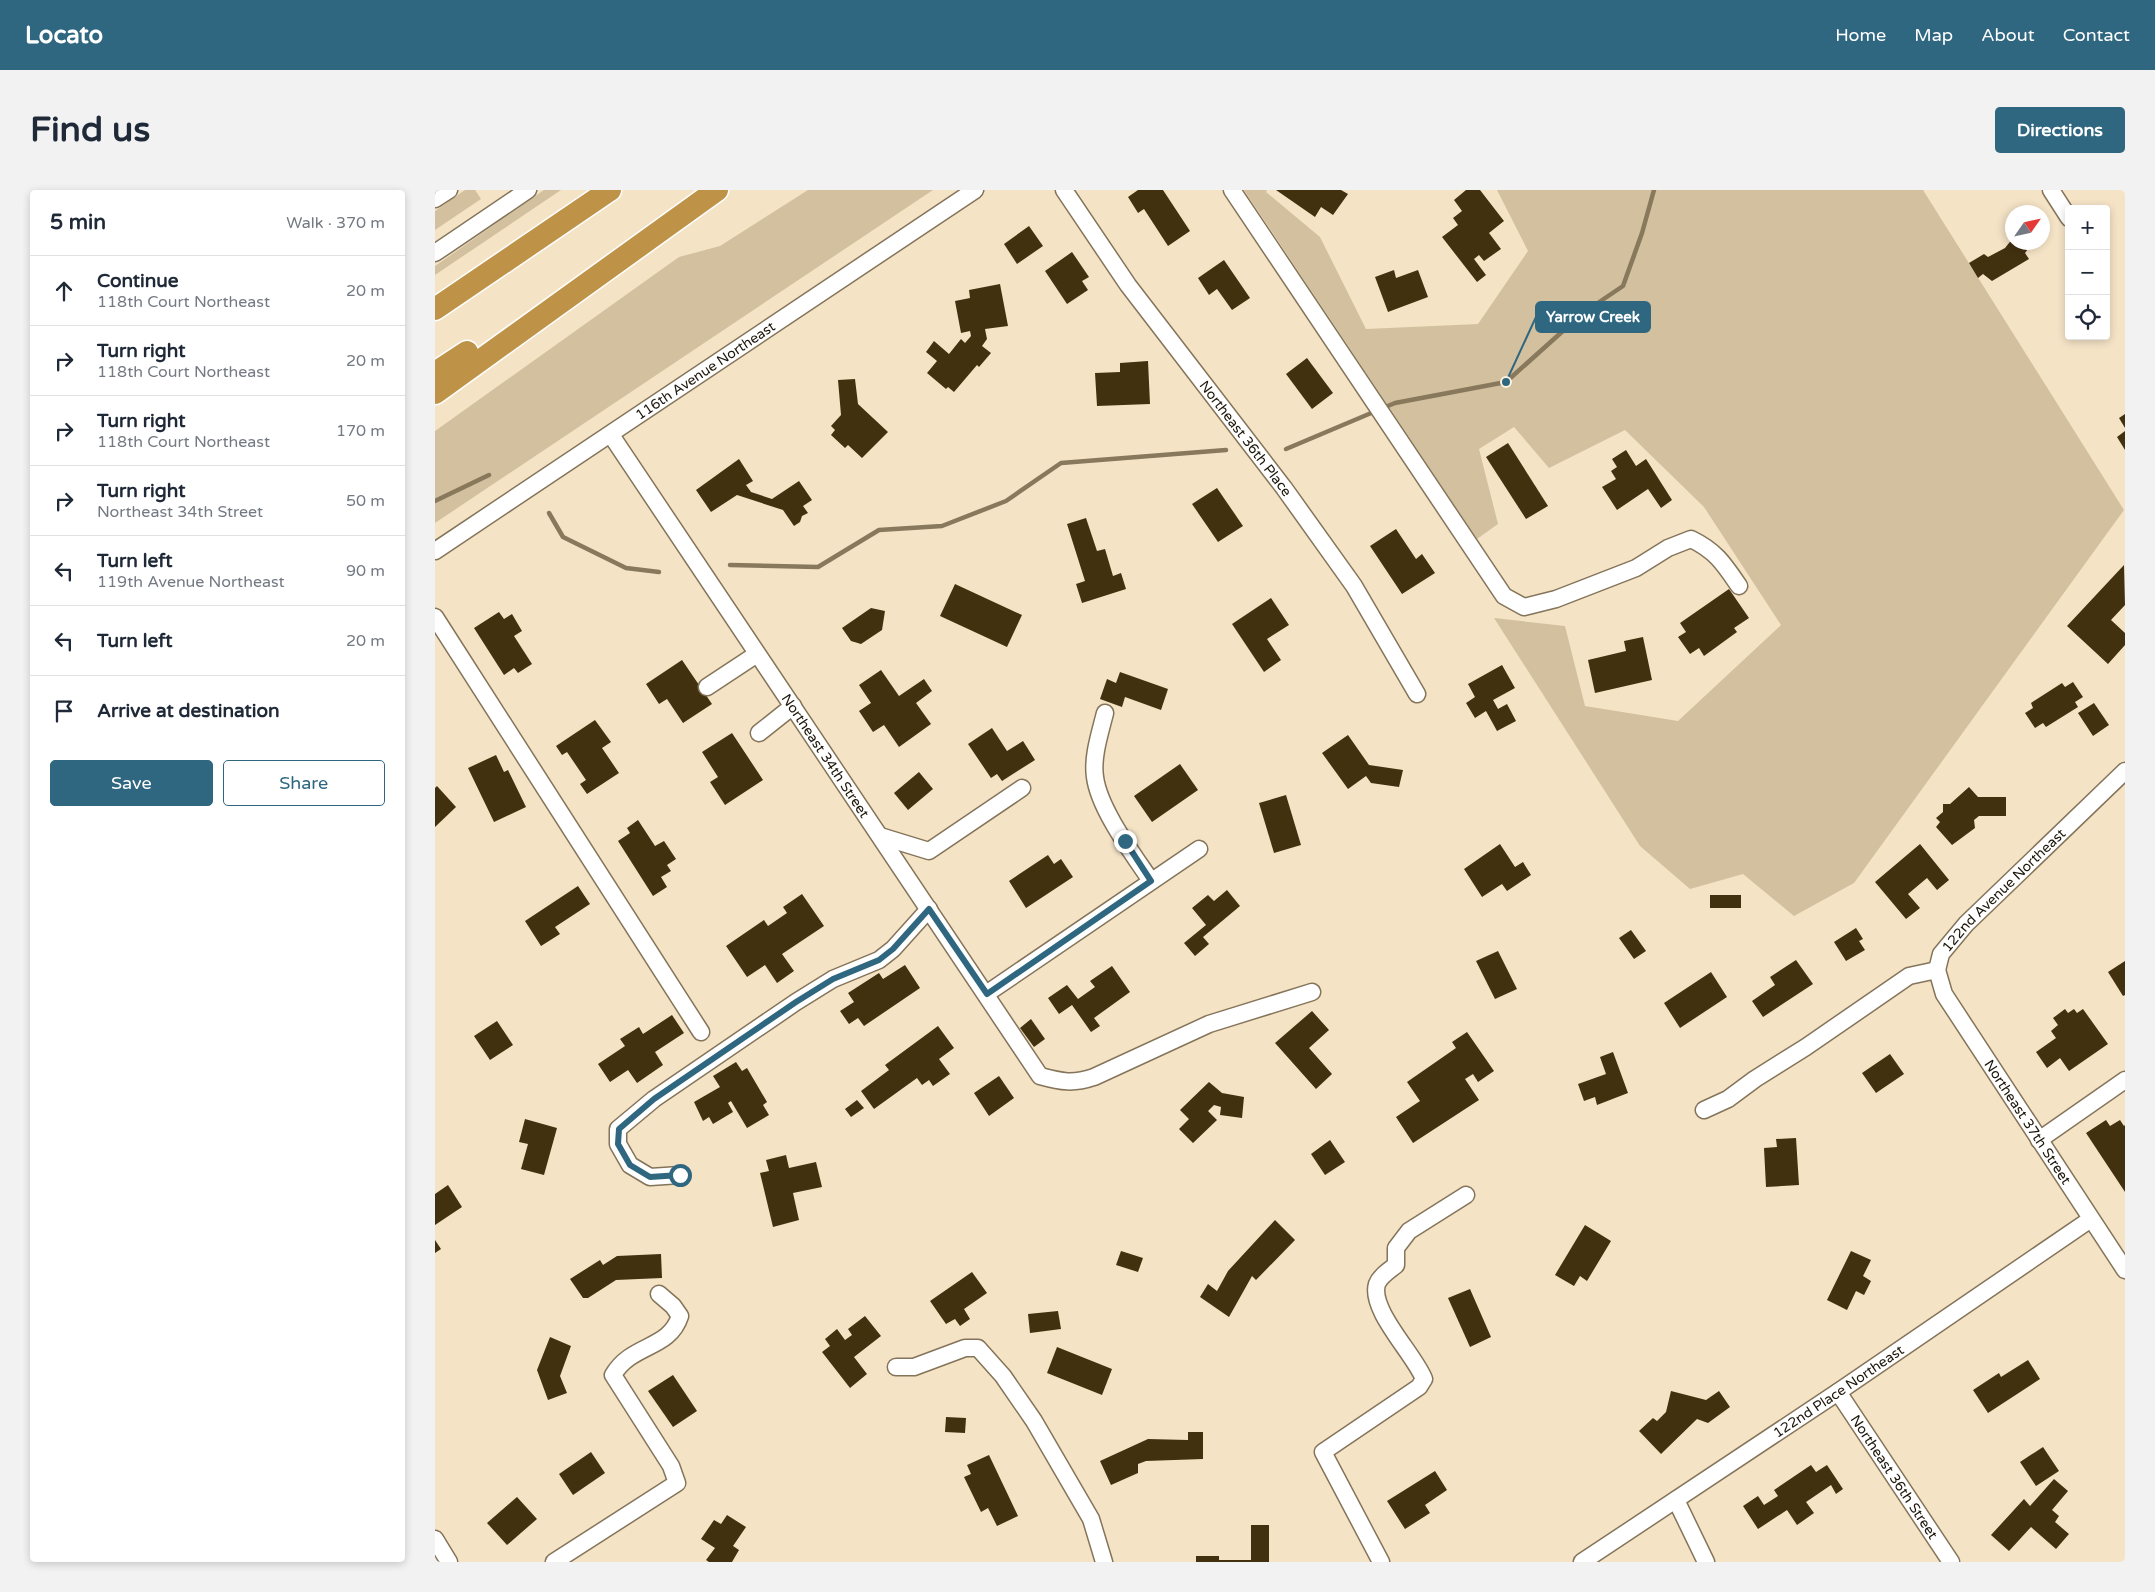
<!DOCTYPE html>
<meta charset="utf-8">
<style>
body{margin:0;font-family:"Varela Round",sans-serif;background:#f2f2f3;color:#1f2937}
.controls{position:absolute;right:15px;top:15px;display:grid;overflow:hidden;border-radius:5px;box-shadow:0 2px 8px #0003}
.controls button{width:45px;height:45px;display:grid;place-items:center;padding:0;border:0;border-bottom:1px solid #e0e1e3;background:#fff;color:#1f2937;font:25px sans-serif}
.compass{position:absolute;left:1570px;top:15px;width:45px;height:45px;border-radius:50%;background:#fff;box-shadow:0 2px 8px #0003;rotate:56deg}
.stop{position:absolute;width:15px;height:15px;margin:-11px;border:4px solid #2f6781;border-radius:50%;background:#fff}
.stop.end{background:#2f6781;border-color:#fff;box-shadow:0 1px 5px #0008}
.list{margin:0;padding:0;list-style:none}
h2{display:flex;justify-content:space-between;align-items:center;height:65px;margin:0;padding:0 20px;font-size:21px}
h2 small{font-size:16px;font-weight:400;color:#747a83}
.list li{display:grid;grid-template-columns:32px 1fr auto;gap:15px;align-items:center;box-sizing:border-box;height:70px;padding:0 20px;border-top:1px solid #e0e1e3}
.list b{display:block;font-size:19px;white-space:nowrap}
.list p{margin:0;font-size:16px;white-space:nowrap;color:#747a83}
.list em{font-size:16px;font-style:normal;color:#747a83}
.actions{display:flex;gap:10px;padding:15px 20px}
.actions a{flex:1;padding:11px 0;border:1px solid #2f6781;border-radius:5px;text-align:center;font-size:18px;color:#2f6781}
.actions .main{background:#2f6781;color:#fff}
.icon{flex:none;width:28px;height:28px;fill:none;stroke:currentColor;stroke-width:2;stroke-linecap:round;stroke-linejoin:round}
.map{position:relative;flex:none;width:1690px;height:1372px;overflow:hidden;border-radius:5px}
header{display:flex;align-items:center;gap:30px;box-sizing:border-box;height:70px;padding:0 25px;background:#2f6781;color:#fff}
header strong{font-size:24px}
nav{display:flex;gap:28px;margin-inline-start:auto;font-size:18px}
.intro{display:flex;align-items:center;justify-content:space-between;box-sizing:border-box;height:120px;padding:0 30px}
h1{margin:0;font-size:35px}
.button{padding:12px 22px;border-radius:5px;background:#2f6781;color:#fff;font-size:18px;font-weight:700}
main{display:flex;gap:30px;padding:0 30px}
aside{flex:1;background:#fff;border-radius:5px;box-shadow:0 2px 8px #0003}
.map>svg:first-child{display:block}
.green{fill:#d3c09f}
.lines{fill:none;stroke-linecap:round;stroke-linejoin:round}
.stream{stroke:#88785c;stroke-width:4.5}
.building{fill:#42310f}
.minor-casing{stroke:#84745a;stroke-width:19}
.highway-casing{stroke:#fff;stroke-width:25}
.minor{stroke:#fff;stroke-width:16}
.highway{stroke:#be9347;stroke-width:22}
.route{stroke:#2f6781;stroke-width:6}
.labels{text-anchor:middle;stroke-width:5;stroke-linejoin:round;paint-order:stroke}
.street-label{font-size:14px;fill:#1c160b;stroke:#fcf2e0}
.leader{fill:none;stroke:#2f6781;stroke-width:2}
.callout-dot{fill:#2f6781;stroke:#fcf2e0;stroke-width:2}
.callout{fill:#2f6781;stroke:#2f6781;stroke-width:2}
.callout-label{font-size:15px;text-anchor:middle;font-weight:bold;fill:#fff}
</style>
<header>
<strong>Locato</strong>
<nav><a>Home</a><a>Map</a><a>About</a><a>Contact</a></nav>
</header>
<div class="intro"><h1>Find us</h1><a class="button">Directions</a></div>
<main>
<aside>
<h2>5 min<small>Walk · 370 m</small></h2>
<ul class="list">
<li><svg class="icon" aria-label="ahead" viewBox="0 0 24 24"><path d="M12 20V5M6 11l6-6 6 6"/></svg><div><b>Continue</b><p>118th Court Northeast</p></div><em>20 m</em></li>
<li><svg class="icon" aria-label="right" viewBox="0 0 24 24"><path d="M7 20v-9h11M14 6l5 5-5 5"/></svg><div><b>Turn right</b><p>118th Court Northeast</p></div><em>20 m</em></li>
<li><svg class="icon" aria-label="right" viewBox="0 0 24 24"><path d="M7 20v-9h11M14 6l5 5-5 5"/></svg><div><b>Turn right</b><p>118th Court Northeast</p></div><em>170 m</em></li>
<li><svg class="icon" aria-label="right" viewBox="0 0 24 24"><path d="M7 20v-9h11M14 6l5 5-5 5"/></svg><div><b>Turn right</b><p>Northeast 34th Street</p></div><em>50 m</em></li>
<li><svg class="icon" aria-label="left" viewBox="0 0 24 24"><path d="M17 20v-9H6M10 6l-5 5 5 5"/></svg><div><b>Turn left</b><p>119th Avenue Northeast</p></div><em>90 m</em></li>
<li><svg class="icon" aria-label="left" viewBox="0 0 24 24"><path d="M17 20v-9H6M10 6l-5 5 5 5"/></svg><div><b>Turn left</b></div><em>20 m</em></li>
<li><svg class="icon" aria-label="arrive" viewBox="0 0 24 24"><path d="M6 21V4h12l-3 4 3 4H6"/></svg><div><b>Arrive at destination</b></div></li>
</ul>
<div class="actions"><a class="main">Save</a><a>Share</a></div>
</aside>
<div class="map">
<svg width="1690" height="1372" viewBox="0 0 1690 1372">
<rect width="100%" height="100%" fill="#f5e3c6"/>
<g class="green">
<path d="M30 0H40L46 9 0 40V21Z"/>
<path d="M109 0H126L0 85V76Z"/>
<path d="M373 0H498L0 333V241L244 67 285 56Z"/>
<path d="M809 0H832L831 2 885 47 931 139 1043 134 1093 61 1062 0H1488L1689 320 1419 693 1359 726 1308 684 1255 699 1205 656 1059 428 1130 436 1150 516 1243 531 1346 435 1269 317 1190 240 1114 278 1079 237 1044 259 1063 334 1042 349Z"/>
</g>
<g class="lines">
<g class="stream">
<path d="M948 218 960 213 1071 192 1148 123 1188 96 1207 43 1219 0"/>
<path d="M851 259 941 221"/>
<path d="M0 311 54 285"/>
<path d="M114 323 128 347 191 378 224 382"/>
<path d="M295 375 383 377 444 340 507 336 571 311 626 273 791 260"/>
</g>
</g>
<g class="building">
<path d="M703 0H728L755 41 733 56 709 19 703 23 693 7Z"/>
<path d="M841 0H906L913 4 898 25 886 17 880 27Z"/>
<path d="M1031 0H1045L1069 31 1054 43 1066 59 1049 71 1044 65 1039 69 1051 85 1042 92 1007 47 1023 35 1018 28 1027 21 1019 10Z"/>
<path d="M594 36 608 56 582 74 569 54Z"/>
<path d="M1578 48V52H1598L1590 63 1594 69 1557 91 1548 84 1543 88 1534 73 1549 64 1553 67 1570 58Z"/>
<path d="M637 62 654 87 647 91 653 100 632 114 610 81Z"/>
<path d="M789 70 815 108 797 120 782 99 774 105 763 88Z"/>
<path d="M959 80 961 88 983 80 993 107 953 122 940 87Z"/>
<path d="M565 94 573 136 550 139 552 149 547 156 556 163 544 177 542 175 519 202 513 197 511 199 492 183 502 171 491 162 499 151 514 164 526 149 530 153 536 146 535 141 526 143 520 111 535 108 534 100Z"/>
<path d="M872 168 898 203 877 219 851 184Z"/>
<path d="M713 171 715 214 662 216 660 183 685 182V173Z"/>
<path d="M420 189 423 214 453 242 427 268 413 255 410 258 396 245 400 240 396 236 406 225 403 190Z"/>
<path d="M1690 224V238L1684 228Z"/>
<path d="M1690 241V260L1682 247Z"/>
<path d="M1073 253 1113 316 1091 329 1051 267Z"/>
<path d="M1191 260 1201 276 1211 269 1237 310 1226 318 1213 299 1182 320 1167 297 1181 289 1176 281 1182 277 1177 269Z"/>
<path d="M304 269 318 291 311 295 316 302 337 309 364 291 377 310 368 316 373 323 367 326 365 332 359 336 348 320 302 305 276 322 261 300Z"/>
<path d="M782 298 808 336 783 352 757 314Z"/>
<path d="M651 328 662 361 670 359 678 386 686 383 691 399 647 413 641 394 650 391 632 334Z"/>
<path d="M961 339 981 369 987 364 1000 383 967 404 935 356Z"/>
<path d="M1689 375 1690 415 1676 430 1690 443V455L1673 474 1632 436Z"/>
<path d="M520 394 587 425 572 457 505 426Z"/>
<path d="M1294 399 1314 428 1299 438 1302 442 1269 466 1264 458 1255 464 1243 447 1251 442 1245 433Z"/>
<path d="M836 408 854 435 832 449 846 470 829 482 797 434Z"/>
<path d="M436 418 450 421 447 440 426 454 416 451 407 438Z"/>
<path d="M64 422 69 429 77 424 87 441 79 446 97 474 83 483 79 478 69 485 39 438Z"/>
<path d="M1208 447 1217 490 1160 503 1153 470 1191 461 1189 451Z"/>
<path d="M247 470 277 514 248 533 232 509 224 514 211 494Z"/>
<path d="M1067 475 1080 498 1058 510 1063 519 1072 514 1081 531 1062 541 1051 521 1040 528 1031 513 1040 507 1033 494Z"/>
<path d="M446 480 464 506 489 489 497 501 481 513 496 534 464 557 449 535 438 542 424 521 436 513 424 495Z"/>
<path d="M685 482 733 499 726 520 690 507 687 517 665 509 672 489 681 493Z"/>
<path d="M1638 492 1648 507 1640 512 1643 517 1611 537 1608 533 1600 538 1590 523 1598 518 1596 513 1627 493 1630 497Z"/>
<path d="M1659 513 1674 535 1658 546 1643 523Z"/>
<path d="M160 530 176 552 167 558 184 583 152 604 145 594 151 590 132 562 127 565 121 556Z"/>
<path d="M557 538 572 561 588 551 600 570 567 591 562 584 556 588 533 554Z"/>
<path d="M297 543 328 590 290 615 275 592 283 587 267 562Z"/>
<path d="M913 545 934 575 968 580 964 597 936 593 931 586 913 599 887 563Z"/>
<path d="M61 565 69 582 73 580 91 617 59 632 33 578Z"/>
<path d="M745 574 763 600 717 632 699 606Z"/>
<path d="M484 582 498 599 473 620 459 603Z"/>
<path d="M2 596 21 617 0 637V598Z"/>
<path d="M1534 597 1543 607H1571V626H1544L1539 630 1540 638 1517 655 1501 637 1505 632 1501 628 1508 622V614H1515Z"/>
<path d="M851 605 866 655 839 663 824 613Z"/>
<path d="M203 630 220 656 229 651 241 669 232 675 236 681 226 687 232 697 218 706 183 651 195 643 192 638Z"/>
<path d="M1065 654 1080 677 1088 672 1096 685 1072 701 1067 694 1047 707 1029 679Z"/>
<path d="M1485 654 1514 690 1502 700 1492 688 1473 704 1485 718 1471 729 1440 692Z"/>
<path d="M613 665 619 674 626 669 638 687 591 718 574 691Z"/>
<path d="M143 696 155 714 120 737 125 744 106 756 90 731Z"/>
<path d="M792 700 805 716 768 747 774 754 760 766 749 753 771 735 757 718 773 705 779 711Z"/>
<path d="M367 704 389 736 347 764 359 781 342 793 330 775 312 787 291 756 329 730 333 736 352 723 348 717Z"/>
<rect x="1275" y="705" width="31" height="13"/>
<path d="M1421 738 1428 749 1424 751 1430 760 1411 771 1399 752Z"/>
<path d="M1196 740 1211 761 1199 769 1184 748Z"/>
<path d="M1063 761 1082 799 1060 809 1041 771Z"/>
<path d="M1361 770 1378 794 1328 827 1317 811 1340 795 1335 787Z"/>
<path d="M1690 771V805L1688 806 1673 782Z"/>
<path d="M470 775 485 798 429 836 423 828 414 834 405 821 419 812 413 803 444 783 448 789Z"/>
<path d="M677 776 695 802 659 828 665 836 656 842 637 815 624 824 613 808 632 795 643 809 660 797 655 791Z"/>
<path d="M1276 782 1292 807 1245 838 1229 813Z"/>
<path d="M1630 819 1633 823 1639 819 1642 823 1648 819 1673 854 1634 881 1625 868 1612 878 1601 862 1621 848 1616 841 1623 835 1618 828Z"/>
<path d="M877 821 894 840 874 858 897 884 881 899 840 853Z"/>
<path d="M237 825 249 843 220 862 228 875 202 893 193 880 175 892 163 874 190 856 185 849 204 837 208 844Z"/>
<path d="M596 829 610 849 599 857 585 838Z"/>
<path d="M62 831 78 855 55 870 39 846Z"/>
<path d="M503 836 519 858 504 869 515 884 498 896 494 890 487 895 482 888 439 919 426 901 454 880 450 875Z"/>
<path d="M1032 842 1059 881 1043 892 1038 884 1030 889 1044 910 978 953 961 927 985 911 972 892 1021 858 1017 852Z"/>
<path d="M1178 862 1193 903 1162 915 1160 907 1149 911 1143 894 1171 884 1165 867Z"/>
<path d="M1455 864 1469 884 1441 903 1427 883Z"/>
<path d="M301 872 307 881 312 878 332 912 328 915 334 925 312 938 296 911 293 913 298 922 278 934 274 927 268 931 259 912 285 897 278 886Z"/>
<path d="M564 886 579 908 554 926 539 903Z"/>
<path d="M774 892 787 903 809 907 807 928 785 925 786 917 779 915 773 921 782 930 758 953 744 939 754 929 745 920Z"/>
<path d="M422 910 429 918 416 927 410 919Z"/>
<path d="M90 929 122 938 109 985 86 979 93 954 84 952Z"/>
<path d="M1671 930 1675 936 1685 930 1689 936 1690 935V1002L1651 943Z"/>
<path d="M1361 948 1364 995 1331 997 1329 958 1342 957 1341 949Z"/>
<path d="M895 950 910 972 890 985 876 964Z"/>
<path d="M351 965 354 978 381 972 387 997 358 1003 364 1030 338 1037 325 983 334 981 331 970Z"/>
<path d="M13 995 27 1017 0 1035V1004Z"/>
<path d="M840 1030 860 1050 821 1090 817 1086 794 1127 765 1107 773 1094 782 1101 793 1081Z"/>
<path d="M1150 1035 1176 1051 1152 1091 1145 1086 1139 1096 1120 1085Z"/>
<path d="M0 1050 6 1059 0 1063Z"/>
<path d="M686 1061 708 1068 703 1082 681 1075Z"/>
<path d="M1416 1061 1436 1070 1428 1086 1436 1091 1429 1105 1421 1101 1412 1120 1392 1110Z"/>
<path d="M226 1064 227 1088 181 1090 153 1108H148L135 1089 165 1070 168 1075 182 1066Z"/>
<path d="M537 1082 552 1103 529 1119 535 1129 525 1136 520 1129 511 1134 495 1111Z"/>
<path d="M1035 1099 1056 1147 1035 1157 1013 1108Z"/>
<path d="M623 1121 626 1139 595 1143 593 1124Z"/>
<path d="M430 1126 446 1146 419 1167 432 1184 415 1198 387 1162 395 1156 390 1149 402 1139 410 1150 417 1145 413 1139Z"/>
<path d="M115 1147 136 1156 125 1186 132 1203 113 1210 102 1180Z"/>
<path d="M622 1157 677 1179 667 1205 612 1183Z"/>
<path d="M1593 1170 1605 1189 1553 1223 1538 1200 1564 1183 1566 1187Z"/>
<path d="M238 1185 262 1221 238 1237 213 1201Z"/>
<path d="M1236 1201 1271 1210 1284 1201 1295 1217 1273 1233 1262 1229 1226 1264 1204 1241 1218 1228 1222 1231 1231 1222Z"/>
<path d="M511 1227 531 1228 530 1243 510 1242Z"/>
<path d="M753 1242H768V1269L711 1271 703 1274V1283L676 1295 665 1271 713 1249 753 1250Z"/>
<path d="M1608 1257 1624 1281 1601 1296 1585 1272Z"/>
<path d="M156 1262 170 1283 138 1305 124 1284Z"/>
<path d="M554 1265 583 1326 562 1336 553 1318 546 1322 529 1287 536 1284 532 1275Z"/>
<path d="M1376 1275 1381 1282 1392 1275 1408 1299 1401 1304 1396 1295 1371 1312 1379 1323 1362 1335 1352 1320 1323 1339 1308 1316 1323 1306 1329 1315 1343 1306 1339 1300Z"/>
<path d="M1000 1281 1012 1300 990 1315 995 1323 970 1339 952 1311Z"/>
<path d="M1619 1289 1633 1301 1617 1320 1624 1326 1620 1332 1634 1344 1621 1359 1596 1337 1574 1361 1556 1345 1589 1309 1595 1316Z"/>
<path d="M82 1307 102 1329 72 1355 52 1333Z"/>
<path d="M292 1325 311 1337 298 1356 304 1360 297 1372H274L271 1370 280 1358 266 1349 279 1330 286 1334Z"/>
<path d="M816 1335H834V1372H761V1366H784V1370H816Z"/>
</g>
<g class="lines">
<g class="minor-casing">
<g id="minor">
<path id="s1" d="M629 0 693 95 849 298 919 396 982 504"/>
<path d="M797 0 1069 406 1089 417 1121 409 1201 378 1233 358 1256 349C1281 361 1289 374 1304 396"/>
<path d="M1616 0 1634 28"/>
<path d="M0 9 14 0"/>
<path d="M0 63 93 0"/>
<path id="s2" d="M176 245 605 886C627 892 638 894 659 887L774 834 877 802"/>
<path id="s3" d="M0 361 540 0"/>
<path d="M0 427 266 842"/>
<path d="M272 497 322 464"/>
<path d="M670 523C665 543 657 567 660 587 664 619 698 664 716 691"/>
<path d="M324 543 358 516"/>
<path d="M445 646 494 661 587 598"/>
<path id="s4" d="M1502 780 1509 804 1690 1080"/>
<path id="s5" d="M1502 780 1506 764 1531 734 1690 581"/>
<path d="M551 804 764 659"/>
<path d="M1269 920 1293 909 1320 889 1371 857 1474 786 1502 780"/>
<path d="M1604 950 1690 890"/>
<path d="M245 985 215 987 195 975 183 954V939L219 909 361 812 398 789 444 770 458 759 494 719"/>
<path d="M461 1177H479L530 1158H543L568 1186 599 1231 656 1329 669 1372"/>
<path id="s6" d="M1403 1202 1516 1372"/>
<path d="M1241 1310 1271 1372"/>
<path d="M0 1349 14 1372"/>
<path d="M119 1372 242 1293 236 1276 178 1185C197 1153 234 1160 245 1126L238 1116 224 1104"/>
<path d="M946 1372 888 1262 984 1197 989 1189C980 1165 934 1120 942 1094 945 1086 955 1080 961 1075V1058L974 1041 1031 1005"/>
<path id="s7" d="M1147 1372 1403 1202 1656 1029"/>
</g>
</g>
<g class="highway-casing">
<g id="highway">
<path d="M0 119 175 0"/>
<path d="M0 183 32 162"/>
<path d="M0 203 282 0"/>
</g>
</g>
<use href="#minor" class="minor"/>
<use href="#highway" class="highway"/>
</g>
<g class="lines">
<path class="route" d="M245 985 215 987 195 975 183 954 184 939 219 909 361 812 398 789 444 770 458 759 494 719 552 804 716 691 690 651"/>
</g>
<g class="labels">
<g class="street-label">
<text dy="5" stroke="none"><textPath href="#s3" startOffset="325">116th Avenue Northeast</textPath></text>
<text dy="5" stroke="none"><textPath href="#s1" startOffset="308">Northeast 36th Place</textPath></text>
<text dy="5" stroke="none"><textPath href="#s2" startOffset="386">Northeast 34th Street</textPath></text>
<text dy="5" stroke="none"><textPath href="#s5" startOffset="106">122nd Avenue Northeast</textPath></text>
<text dy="5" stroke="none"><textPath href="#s4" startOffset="178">Northeast 37th Street</textPath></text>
<text dy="5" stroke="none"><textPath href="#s7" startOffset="308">122nd Place Northeast</textPath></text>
<text dy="5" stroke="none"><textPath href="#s6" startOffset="102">Northeast 36th Street</textPath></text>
</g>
</g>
<path class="leader" d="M1071 192L1101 127"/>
<circle class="callout-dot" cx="1071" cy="192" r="5"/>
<rect class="callout" x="1101" y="112" width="114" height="30" rx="5"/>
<g class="callout-label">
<text x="1158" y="132">Yarrow Creek</text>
</g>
</svg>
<div class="controls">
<button>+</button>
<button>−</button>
<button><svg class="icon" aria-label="locate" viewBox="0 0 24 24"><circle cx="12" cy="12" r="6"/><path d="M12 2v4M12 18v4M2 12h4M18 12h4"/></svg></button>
</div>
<svg class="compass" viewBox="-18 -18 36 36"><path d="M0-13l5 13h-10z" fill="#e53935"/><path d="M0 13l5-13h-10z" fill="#747a83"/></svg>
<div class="stop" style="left:245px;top:985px"></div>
<div class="stop end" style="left:690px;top:651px"></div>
</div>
</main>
